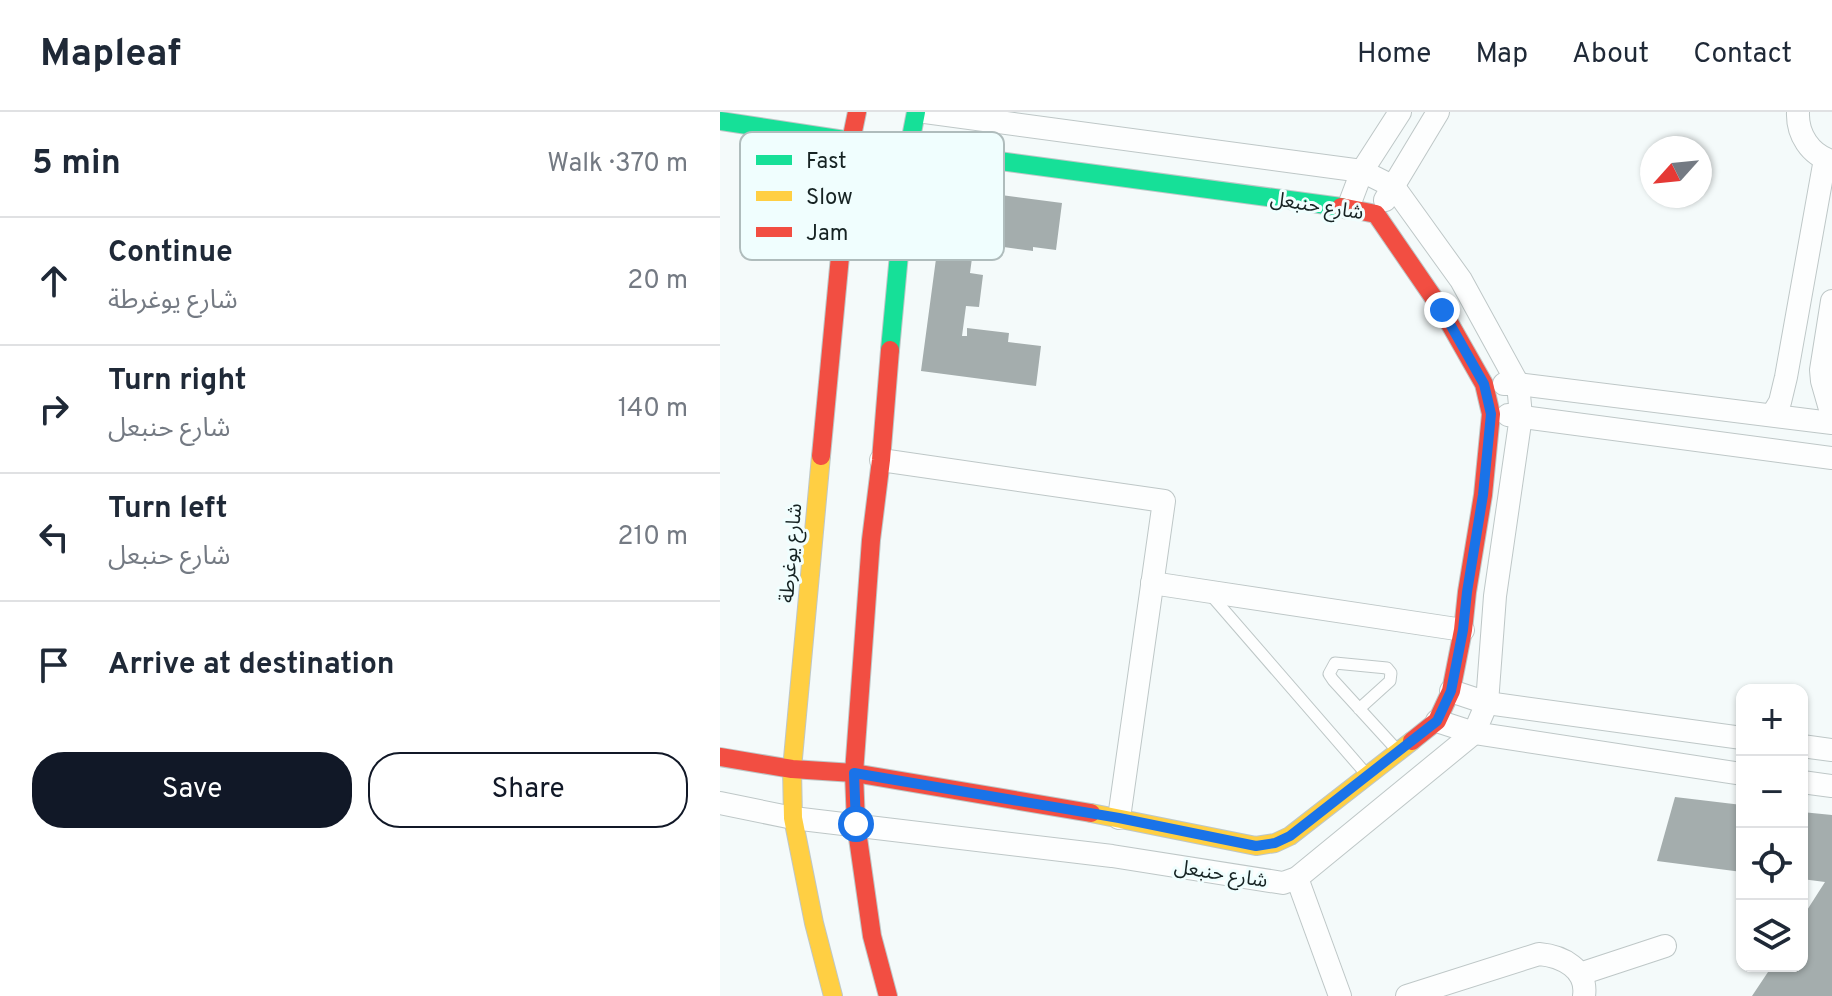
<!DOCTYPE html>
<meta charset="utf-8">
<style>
body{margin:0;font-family:Overpass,"Noto Sans Arabic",sans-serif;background:#f6f6f7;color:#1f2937}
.controls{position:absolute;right:24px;bottom:24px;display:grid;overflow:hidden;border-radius:16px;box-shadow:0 2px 6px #0004}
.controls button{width:72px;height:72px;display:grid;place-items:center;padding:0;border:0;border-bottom:2px solid #e0e1e3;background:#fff;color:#1f2937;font:40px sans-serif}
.compass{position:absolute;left:920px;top:24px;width:72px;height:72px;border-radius:50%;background:#fff;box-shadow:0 2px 6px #0004;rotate:243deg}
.stop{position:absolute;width:24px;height:24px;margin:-18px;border:6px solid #1a73e8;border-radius:50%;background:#fff}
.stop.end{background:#1a73e8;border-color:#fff;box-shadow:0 2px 8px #0008}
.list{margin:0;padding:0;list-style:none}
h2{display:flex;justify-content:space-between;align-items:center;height:104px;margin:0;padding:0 32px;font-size:34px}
h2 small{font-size:26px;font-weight:400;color:#747a83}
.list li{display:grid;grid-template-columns:52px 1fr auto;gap:24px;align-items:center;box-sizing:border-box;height:128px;padding:0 32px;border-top:2px solid #e0e1e3}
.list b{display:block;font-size:30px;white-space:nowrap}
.list p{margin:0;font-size:26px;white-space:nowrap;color:#747a83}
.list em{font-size:26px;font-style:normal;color:#747a83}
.actions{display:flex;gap:16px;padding:24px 32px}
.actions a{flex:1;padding:18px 0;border:2px solid #111827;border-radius:32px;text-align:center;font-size:28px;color:#111827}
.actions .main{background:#111827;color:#fff}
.icon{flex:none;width:44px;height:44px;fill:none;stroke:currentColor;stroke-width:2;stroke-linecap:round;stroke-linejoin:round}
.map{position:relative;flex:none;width:1112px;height:884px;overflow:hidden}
header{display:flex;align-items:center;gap:48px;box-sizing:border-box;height:112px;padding:0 40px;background:#fff;border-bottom:2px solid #e0e1e3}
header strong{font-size:38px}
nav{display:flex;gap:44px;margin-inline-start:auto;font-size:28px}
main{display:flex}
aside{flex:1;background:#fff}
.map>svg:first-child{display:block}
.building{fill:#a4adad}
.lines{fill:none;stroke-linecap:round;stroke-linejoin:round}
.lane-casing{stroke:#bec7c7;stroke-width:13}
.street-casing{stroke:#bec7c7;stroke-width:24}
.fast-casing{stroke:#bec7c7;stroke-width:20}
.slow-casing{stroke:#bec7c7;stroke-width:20}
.jam-casing{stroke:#bec7c7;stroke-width:20}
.lane{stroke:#fdfefe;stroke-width:11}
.street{stroke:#fdfefe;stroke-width:22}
.fast{stroke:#16e098;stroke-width:18}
.slow{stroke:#ffcf43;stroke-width:18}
.jam{stroke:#f24e42;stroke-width:18}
.route{stroke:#1a73e8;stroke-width:10}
.labels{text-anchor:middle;stroke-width:6;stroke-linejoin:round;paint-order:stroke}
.street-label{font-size:20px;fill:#162323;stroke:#f0fefe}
.key{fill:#f0fefe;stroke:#afbcbc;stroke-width:2}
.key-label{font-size:22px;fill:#162323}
</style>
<header>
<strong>Mapleaf</strong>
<nav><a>Home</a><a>Map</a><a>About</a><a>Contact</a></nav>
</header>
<main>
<aside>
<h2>5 min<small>Walk · 370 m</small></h2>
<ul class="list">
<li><svg class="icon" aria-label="ahead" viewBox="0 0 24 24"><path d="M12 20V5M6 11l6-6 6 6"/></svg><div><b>Continue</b><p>شارع يوغرطة</p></div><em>20 m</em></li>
<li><svg class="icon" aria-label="right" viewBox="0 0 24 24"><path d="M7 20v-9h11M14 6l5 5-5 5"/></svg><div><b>Turn right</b><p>شارع حنبعل</p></div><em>140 m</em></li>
<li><svg class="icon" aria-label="left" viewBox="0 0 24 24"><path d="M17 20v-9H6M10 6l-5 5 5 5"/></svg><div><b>Turn left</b><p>شارع حنبعل</p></div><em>210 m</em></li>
<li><svg class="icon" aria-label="arrive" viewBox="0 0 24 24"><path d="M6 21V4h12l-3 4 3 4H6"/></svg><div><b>Arrive at destination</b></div></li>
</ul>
<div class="actions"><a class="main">Save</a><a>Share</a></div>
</aside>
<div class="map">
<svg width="1112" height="884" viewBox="0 0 1112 884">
<rect width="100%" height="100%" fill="#f4fafa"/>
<g class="building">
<path d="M236 77 342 91 336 138 313 135V139L262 132 263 125 255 124 250 161 263 163 259 195 246 194 242 224H247V216L289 221 288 230 321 234 316 274 201 259 224 87Z"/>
<path d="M955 685 1022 693V760L937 749Z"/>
<path d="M1082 700 1112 703V884H1032L1052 854H1082V806L1105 770 1082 767Z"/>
</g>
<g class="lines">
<g class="lane-casing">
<g id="lane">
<path d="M490 482 647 663"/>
<path d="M639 597 670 569 671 561 667 556 615 551 609 562 613 568 677 638"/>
</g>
</g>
<g class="street-casing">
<g id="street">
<path d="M1078 0C1077 22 1090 43 1112 49"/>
<path d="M665 88 718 0"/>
<path d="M628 96 642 59 680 0"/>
<path d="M1112 189 1101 258 1102 269 1112 304"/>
<path d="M784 272H798L1112 311"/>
<path d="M788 303 1112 346"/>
<path d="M1052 303 1060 290 1066 265 1105 47"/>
<path d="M161 348 444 389 399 706"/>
<path d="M432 471 743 518"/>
<path d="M731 579 767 591 1022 626"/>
<path d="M717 609 754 621 1022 662"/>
<path d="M1082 634 1112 638"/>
<path d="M1082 670 1112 674"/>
<path d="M0 691 73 706 392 744 563 771 577 766 754 621 767 591 775 484 801 304 798 272 741 168 674 75 642 59 205 0"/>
<path d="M577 766 620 884"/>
<path d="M860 862 945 834"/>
<path d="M687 884 819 842C842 844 868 857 864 884"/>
</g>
</g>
<g class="fast-casing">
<g id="fast">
<path d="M0 9 131 29 621 95"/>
<path d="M170 238 189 36 196 0"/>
</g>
</g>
<g class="slow-casing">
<g id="slow">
<path d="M101 344 72 657 73 706 94 811 113 884"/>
<path d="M371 701 536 734 555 731 570 724 692 629"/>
</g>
</g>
<g class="jam-casing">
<g id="jam">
<path d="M621 95 656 102 722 198 764 272 771 302 763 383 747 480 743 518 731 579 717 609 692 629"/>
<path d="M101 344 131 29 137 0"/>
<path d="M0 645 72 657 134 661 371 701"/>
<path d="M168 884 152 824 136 712 134 661 151 428 161 348 170 238"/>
</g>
</g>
<use href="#lane" class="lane"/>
<use href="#street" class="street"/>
<use href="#fast" class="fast"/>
<use href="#slow" class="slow"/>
<use href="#jam" class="jam"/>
</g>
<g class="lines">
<path class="route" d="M136 712 134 661 399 706 536 734 555 731 570 724 717 609 731 579 743 518 747 480 763 383 771 302 764 272 722 198"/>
</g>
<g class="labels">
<g class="street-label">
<text transform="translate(597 93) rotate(9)" y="7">شارع حنبعل</text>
<text transform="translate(70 441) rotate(-85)" y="7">شارع يوغرطة</text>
<text transform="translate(501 761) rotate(9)" y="7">شارع حنبعل</text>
</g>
</g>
<rect x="20" y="20" width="264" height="128" rx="12" class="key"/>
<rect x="36" y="43" width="36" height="10" fill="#16e098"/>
<rect x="36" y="79" width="36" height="10" fill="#ffcf43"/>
<rect x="36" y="115" width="36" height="10" fill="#f24e42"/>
<g class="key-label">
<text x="86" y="56">Fast</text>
<text x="86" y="92">Slow</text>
<text x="86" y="128">Jam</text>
</g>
</svg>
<div class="controls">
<button>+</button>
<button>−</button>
<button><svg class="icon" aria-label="locate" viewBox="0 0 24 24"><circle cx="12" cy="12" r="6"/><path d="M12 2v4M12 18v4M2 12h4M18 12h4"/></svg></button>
<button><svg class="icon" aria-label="layers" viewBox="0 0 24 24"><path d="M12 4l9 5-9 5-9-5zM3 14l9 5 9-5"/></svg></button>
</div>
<svg class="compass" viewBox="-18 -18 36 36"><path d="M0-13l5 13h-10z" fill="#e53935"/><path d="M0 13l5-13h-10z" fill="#747a83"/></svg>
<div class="stop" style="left:136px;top:712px"></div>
<div class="stop end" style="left:722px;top:198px"></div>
</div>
</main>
